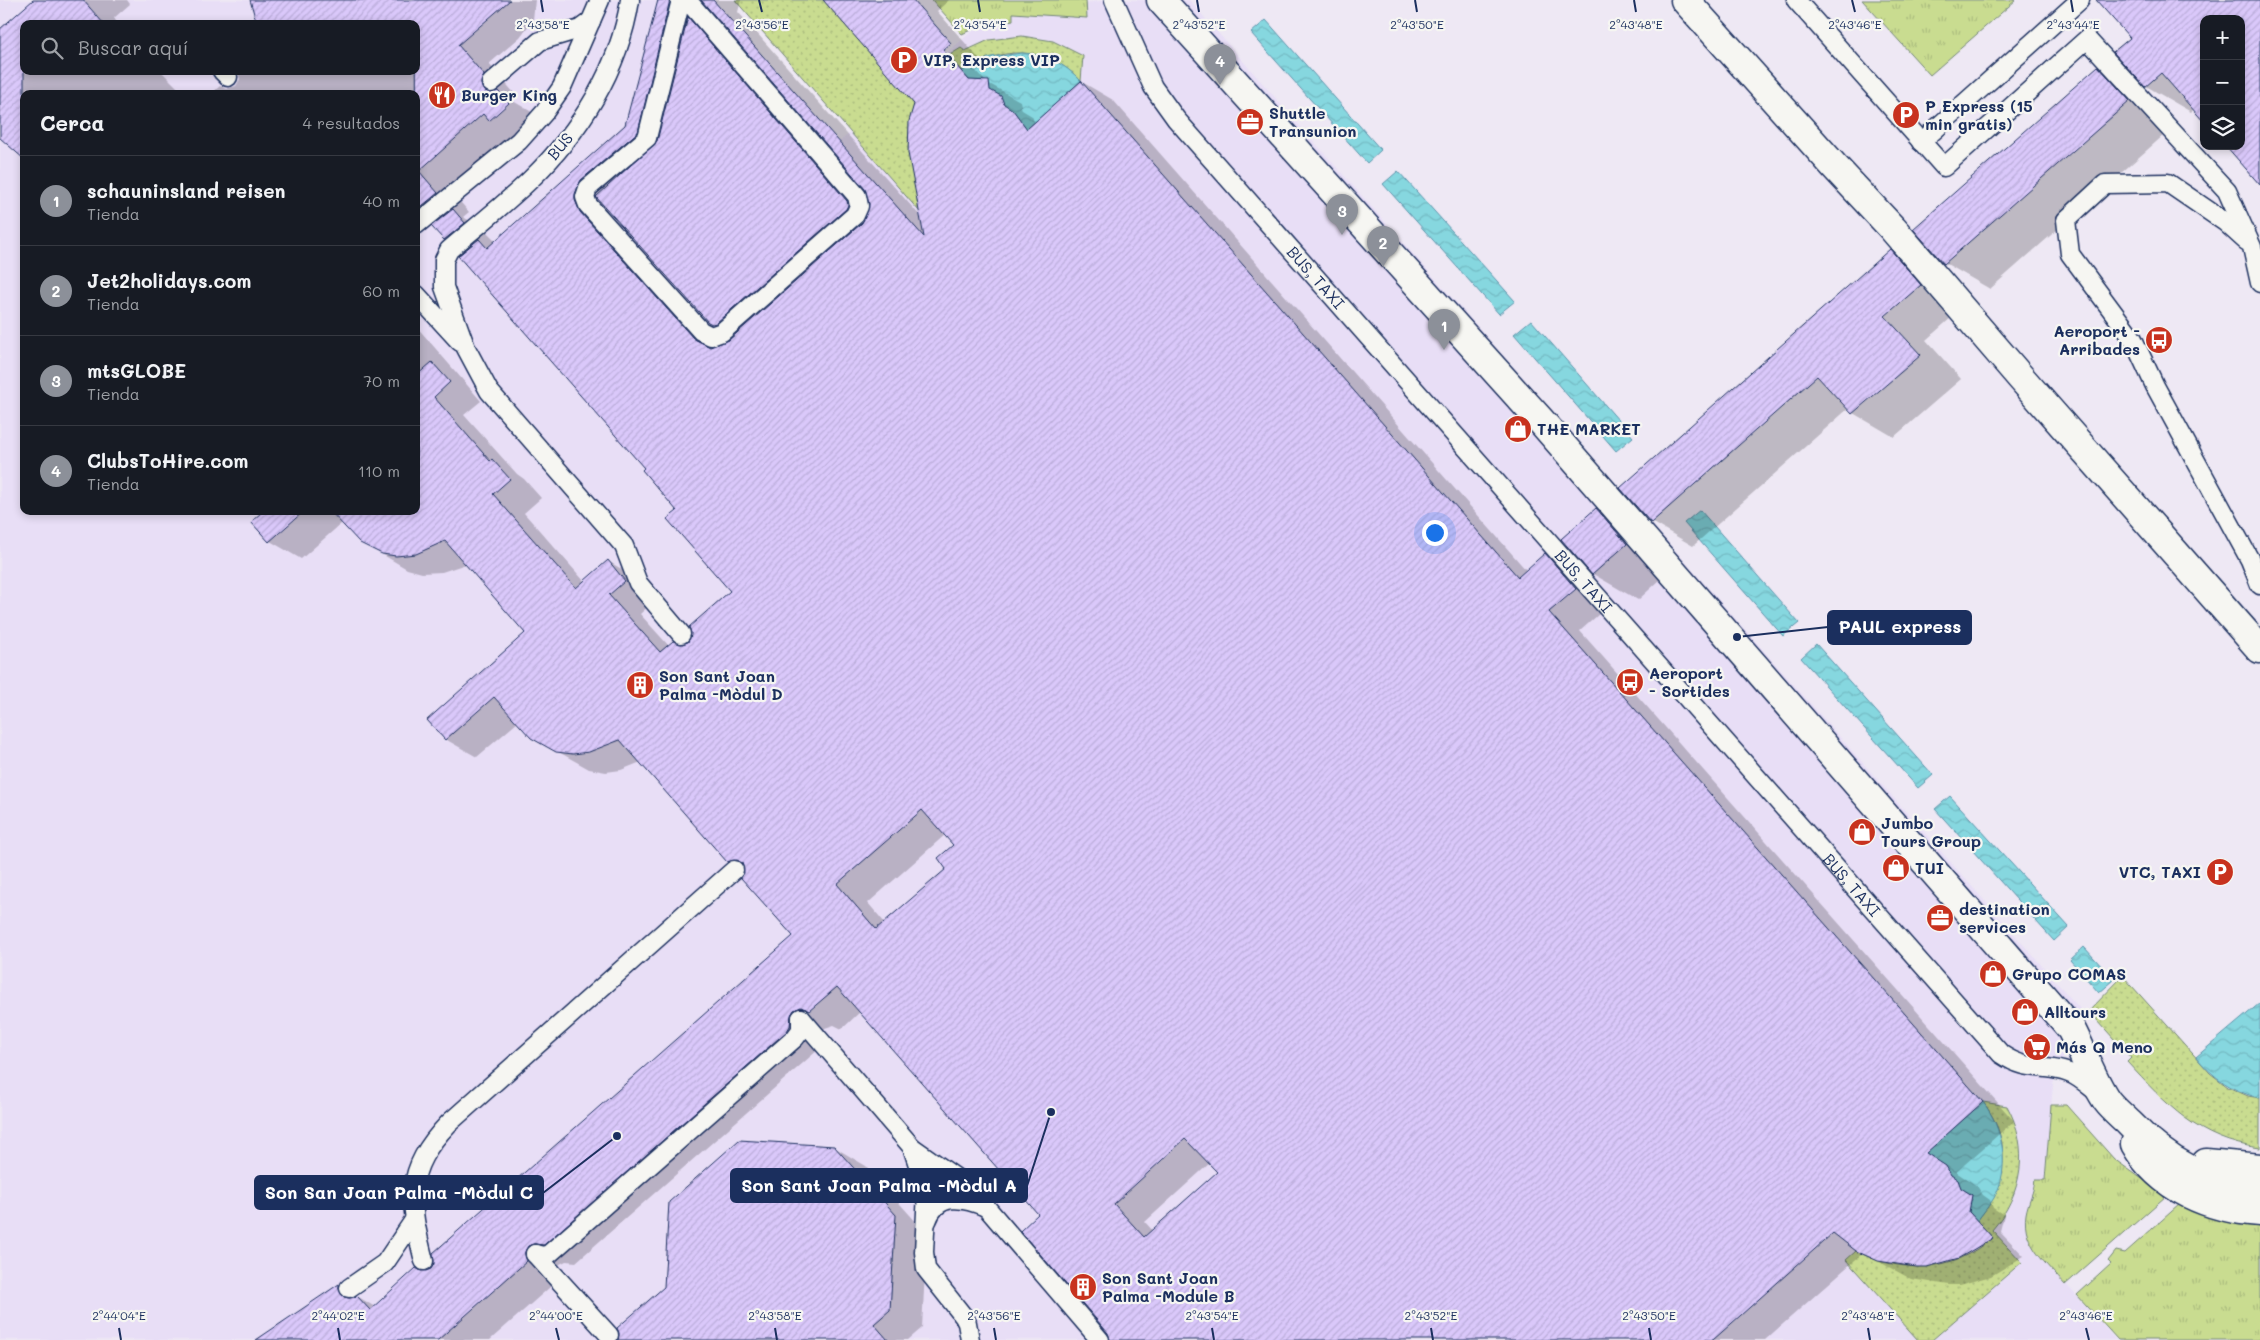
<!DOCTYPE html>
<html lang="es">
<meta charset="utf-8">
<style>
body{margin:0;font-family:Mali,sans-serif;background:#242831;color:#f1f3f6}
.controls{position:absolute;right:15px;top:15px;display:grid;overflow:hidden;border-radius:10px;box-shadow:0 2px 8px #0003}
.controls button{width:45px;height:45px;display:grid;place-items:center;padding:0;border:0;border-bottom:1px solid #363941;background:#171b24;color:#f1f3f6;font:25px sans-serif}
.you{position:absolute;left:1434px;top:532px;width:18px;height:18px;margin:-12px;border:4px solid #fff;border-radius:50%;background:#1a73e8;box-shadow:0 0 0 8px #1a73e833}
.badge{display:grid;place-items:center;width:32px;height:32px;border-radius:50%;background:#8c9099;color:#fff;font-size:16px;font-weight:700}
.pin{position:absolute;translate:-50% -41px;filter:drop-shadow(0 1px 2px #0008)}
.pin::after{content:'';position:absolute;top:26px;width:18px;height:15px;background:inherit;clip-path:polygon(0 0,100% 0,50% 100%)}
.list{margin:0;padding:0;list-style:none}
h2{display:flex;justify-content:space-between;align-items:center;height:65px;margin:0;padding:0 20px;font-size:21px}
h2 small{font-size:16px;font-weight:400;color:#9ea1a6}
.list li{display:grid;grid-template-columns:32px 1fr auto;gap:15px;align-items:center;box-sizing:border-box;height:90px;padding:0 20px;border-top:1px solid #363941}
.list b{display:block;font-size:19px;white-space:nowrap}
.list p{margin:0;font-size:16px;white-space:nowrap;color:#9ea1a6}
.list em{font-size:16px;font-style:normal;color:#9ea1a6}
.icon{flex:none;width:28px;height:28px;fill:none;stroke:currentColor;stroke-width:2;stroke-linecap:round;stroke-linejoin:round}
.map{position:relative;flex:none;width:2260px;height:1340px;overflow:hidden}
.search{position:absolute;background:#171b24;box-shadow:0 2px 8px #0003;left:20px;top:20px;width:400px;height:55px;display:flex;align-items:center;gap:12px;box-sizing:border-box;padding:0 18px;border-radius:10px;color:#9ea1a6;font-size:19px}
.panel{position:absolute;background:#171b24;box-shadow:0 2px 8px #0003;left:20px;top:90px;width:400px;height:425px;border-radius:10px}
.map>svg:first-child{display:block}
.built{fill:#e8def6;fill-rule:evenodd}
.grass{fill:url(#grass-dots);stroke:#728677}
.park{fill:url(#park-tufts);stroke:#728677}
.water{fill:url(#water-waves);stroke:#5b94ab}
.shadow{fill:#0003;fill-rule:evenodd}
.building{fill:url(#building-hatch);stroke:#1b2f5e;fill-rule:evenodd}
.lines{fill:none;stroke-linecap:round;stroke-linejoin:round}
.lane-casing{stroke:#1b2f5e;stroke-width:21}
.street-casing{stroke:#1b2f5e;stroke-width:31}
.lane{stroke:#f6f6f2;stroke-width:18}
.street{stroke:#f6f6f2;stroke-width:28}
.ticks{fill:none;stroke:#1b2f5e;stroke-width:2}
.labels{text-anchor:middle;stroke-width:4.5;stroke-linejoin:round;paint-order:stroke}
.poi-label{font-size:16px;font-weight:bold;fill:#1b2f5e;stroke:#f6f6f2;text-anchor:start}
.street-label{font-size:16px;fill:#1b2f5e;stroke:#f6f6f2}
.ticks-label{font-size:12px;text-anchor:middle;fill:#1b2f5e;stroke:#f6f6f2;stroke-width:4.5;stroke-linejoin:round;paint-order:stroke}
.leader{fill:none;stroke:#1b2f5e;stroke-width:2}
.callout-dot{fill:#1b2f5e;stroke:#f6f6f2;stroke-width:2}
.callout{fill:#1b2f5e;stroke:#1b2f5e;stroke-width:2}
.callout-label{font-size:18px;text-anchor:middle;font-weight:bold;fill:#fff}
</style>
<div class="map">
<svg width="2260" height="1340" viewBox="0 0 2260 1340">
<defs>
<pattern id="grass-dots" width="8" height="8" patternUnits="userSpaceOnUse" patternTransform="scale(1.25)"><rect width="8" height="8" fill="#c9dc90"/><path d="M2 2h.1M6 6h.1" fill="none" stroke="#acbd7f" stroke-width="1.8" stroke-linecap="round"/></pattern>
<pattern id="park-tufts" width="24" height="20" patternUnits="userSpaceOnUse" patternTransform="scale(1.25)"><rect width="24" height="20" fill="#c9dc90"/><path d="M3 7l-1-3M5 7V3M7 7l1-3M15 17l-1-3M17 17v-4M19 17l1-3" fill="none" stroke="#acbd7f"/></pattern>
<pattern id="water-waves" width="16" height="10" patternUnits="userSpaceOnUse" patternTransform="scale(1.25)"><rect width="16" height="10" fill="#86d7df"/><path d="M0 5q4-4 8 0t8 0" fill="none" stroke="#73b9c2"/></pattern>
<pattern id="building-hatch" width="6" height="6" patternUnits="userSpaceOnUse" patternTransform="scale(1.25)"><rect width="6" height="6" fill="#dac8fa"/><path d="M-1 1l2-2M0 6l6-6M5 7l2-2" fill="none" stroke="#baacd9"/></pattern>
</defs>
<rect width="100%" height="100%" fill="#eee8f4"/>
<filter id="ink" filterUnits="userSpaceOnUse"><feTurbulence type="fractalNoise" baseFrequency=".02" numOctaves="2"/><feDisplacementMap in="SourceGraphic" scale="10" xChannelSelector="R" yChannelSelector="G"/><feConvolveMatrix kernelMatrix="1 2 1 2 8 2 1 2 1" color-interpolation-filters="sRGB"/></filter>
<g filter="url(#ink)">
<path class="built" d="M0 0H714L839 142 1010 0 1076 4 1110 0H1189L2081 1010 2053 1084 2039 1254 2116 1340H0ZM24 24H416V71H24ZM24 94H416V511H24Z"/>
<g class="grass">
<path d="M735 0H824L915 101C902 148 914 175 926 219Z"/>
<path d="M1022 36 1053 41 1083 56 1081 81C1046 45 1003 46 961 71L948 56 961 48 965 51 989 40Z"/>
<path d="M2123 976 2210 1073 2228 1087 2248 1096 2260 1098V1148C2198 1140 2167 1105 2127 1062L2131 1058 2089 1011Z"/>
<path d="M1983 1102 2007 1106C2030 1147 2023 1194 1992 1230L2022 1262 1932 1340H1918L1846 1260 1856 1251C1899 1274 1955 1273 1992 1237L1977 1221C2008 1182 2013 1142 1983 1102Z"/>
</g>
<g class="park">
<path d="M932 0H1086L1087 18 1013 13V20L977 27 962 34Z"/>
<path d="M1862 0H2016L1930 75Z"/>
<path d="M2051 1105H2066L2114 1159 2166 1196 2065 1285C2048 1265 2021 1244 2026 1214 2028 1202 2034 1192 2035 1180H2045Z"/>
<path d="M2180 1204 2260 1225V1340H2118L2077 1295 2111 1264 2108 1261 2116 1251 2125 1253Z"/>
</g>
<g class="water">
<path d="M1266 20 1381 150 1367 163 1251 33Z"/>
<path d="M1022 53C1047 55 1064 63 1081 81L1019 136 961 71 991 57Z"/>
<path d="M1398 171 1515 301 1499 314 1383 184Z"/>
<path d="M1531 320 1633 437 1616 451 1514 334Z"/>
<path d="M1700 510 1799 623 1783 636 1684 523Z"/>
<path d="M1816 644 1933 775 1918 788 1801 658Z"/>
<path d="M1950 796 2069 927 2054 941 1935 809Z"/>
<path d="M2084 947 2114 980 2099 993 2070 960Z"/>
<path d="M2260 1003V1098C2233 1092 2214 1078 2196 1057Z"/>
<path d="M1983 1102C2003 1128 2011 1168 1994 1198 1989 1206 1983 1213 1977 1221L1965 1207 1972 1200 1970 1194 1966 1192 1958 1199V1180L1921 1157Z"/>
</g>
<g class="shadow">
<path d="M35 0H127L130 4 114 18 118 24H24V71H161L184 94H24L0 136V31Z"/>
<path d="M254 0H535L533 20 520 37 489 64 515 94 513 101 530 111 540 122 521 138 513 133 449 189 469 212 463 217 484 229 496 241 626 126 659 0H741L738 12 922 218 916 103 824 0H949L937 11 982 62 974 69 986 82 1020 101 1022 110 1032 116 1035 124 1082 82 1113 100 1527 571 1545 555 1577 573 1607 607 1580 631 2014 1121 1956 1172 1977 1186 1983 1195 1990 1200 1993 1208 2004 1215 2000 1231 2024 1256 1991 1276 1959 1285H1949L1911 1279 1863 1253 1765 1340H1111L1109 1332 1040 1214 861 1011 842 1029 834 1025 825 1028 819 1049 576 1262 566 1261 560 1264 556 1271 558 1280 490 1340H258L339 1285 375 1307 421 1272 432 1270 795 937 745 871 728 861 641 762 621 770 606 772 589 769 532 737 518 722 477 757 445 739 527 633 466 564 442 572 422 573 407 569 375 550 342 523 301 559 270 541 265 511H416V326L481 401 464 415 517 474 524 479 541 498 524 513 585 582 608 561 640 580 656 599 640 614 669 646H682L689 643 732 591 679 511 646 468 466 251 445 239 439 221 424 212 416 219V94H211L220 86 226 89 236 86 240 79 238 71H416V24ZM709 8 866 188 871 205 869 209 702 16ZM608 208 708 321 735 337 730 341 715 346 611 231 606 213ZM946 834 955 845 948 869 885 923 868 903ZM1210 1163 1219 1172 1153 1231 1145 1222Z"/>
<path d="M2098 0H2260V183L2241 146V19H2204L2194 109 2191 112 2146 86 2131 38Z"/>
<path d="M2098 68 2142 93 2173 127 1990 289 1945 263 1915 229Z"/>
<path d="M1890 251 1931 275 1961 309 1926 340 1961 379 1894 437 1853 413 1849 408 1693 546 1652 522Z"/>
<path d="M1596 510 1641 536 1671 570 1638 600 1593 574Z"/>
<path d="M834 1147 866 1166 927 1234 922 1328 908 1340H619Z"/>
</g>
<g class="building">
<path d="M33 0H83L104 24H24V159L0 138V29Z"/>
<path d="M250 0H510L458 45 484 75 481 84 483 90 492 93 498 91 509 103 489 121 483 114 419 171 438 193 417 210 416 24H257Z"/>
<path d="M658 0H670L638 132 581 180 575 194V200L580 212 693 338 710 347 729 340 862 223 869 204 865 189 701 0H713L924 237 908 153 909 121 914 104 823 0H913L951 43 943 50 961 71 969 80 989 81 990 90 1001 96 1004 104 1013 110 1027 129 1081 81 1518 577 1545 553 1576 589 1549 612 1983 1102 1926 1153 1946 1166 1951 1175 1958 1180 1961 1188 1972 1195 1969 1212 1993 1238 1959 1258 1927 1267H1916L1878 1261 1856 1251 1833 1233 1713 1340H1110L1108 1333 1020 1231 1038 1214 837 987 809 1011 801 1007 794 1010 791 1015 790 1026 787 1031 544 1245 533 1244 528 1246 525 1252 527 1261 438 1340H256L339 1284V1289L344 1297 350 1298 357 1296 370 1310 416 1268 421 1271 431 1269 434 1264 433 1253 793 936 741 878 744 873 742 863 737 860 727 862 620 740 589 752 573 754 556 752 531 738 494 697 445 740 427 720 525 633 445 541 416 554 396 556 382 554 360 543 330 511H416V376L432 362 450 382 434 397 490 461 492 459 510 479 493 494 576 588 608 560 625 581 609 595 660 652 673 641 682 644 688 642 691 633 689 627 730 591 667 519 677 511 642 470 644 468 458 256 479 239 487 248 625 125ZM922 810 953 845 938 858 946 869 876 929 837 884ZM1185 1139 1217 1172 1144 1237 1114 1204Z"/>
<path d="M2096 0H2260V185L2226 146H2241V19H2204V122L2161 73 2145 87 2113 52 2130 38Z"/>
<path d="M688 17 847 201 848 205 846 209 716 323 712 324 708 322 596 197 657 141Z"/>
<path d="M2098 66 2130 101 1944 264 1913 229Z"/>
<path d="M453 209 465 223 444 240 431 226Z"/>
<path d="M1890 249 1921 285 1885 316 1921 355 1852 414 1817 376 1651 523 1620 488Z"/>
<path d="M1596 508 1627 544 1592 575 1561 539Z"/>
<path d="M263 511H304L269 542 251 522Z"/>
<path d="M739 1140 834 1146 896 1215 890 1310 874 1324 888 1340H618L619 1333 617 1328 664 1287 669 1202Z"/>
</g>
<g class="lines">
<g class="lane-casing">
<g id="lane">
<path d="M630 0C619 70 580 132 530 180 504 205 476 227 449 250L444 260V287L466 348 489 391 624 546 638 583 681 634"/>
<path d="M681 0 647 138 588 188 585 197 588 205 701 331 711 336 722 332 855 215 859 206 857 196 687 0"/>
<path id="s1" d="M1114 0 1153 87 1176 119 2001 1054C2029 1073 2043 1063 2069 1073 2080 1077 2089 1086 2098 1093"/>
<path d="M1796 0 1944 167 2087 39 2227 191 2252 247 2260 283"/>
<path d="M222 71 228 77"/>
<path d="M491 83 540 41 580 29 591 21"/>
<path d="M1921 142 2080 0"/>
<path d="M416 225 519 141 544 113 562 87 600 0"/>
<path d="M2246 241 2225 222 2168 183 2105 184 2066 220 2070 254 2133 339 2155 386 2250 560 2260 585"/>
<path d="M416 294 460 342"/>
<path d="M801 1018 912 1147 969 1187 1100 1340"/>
<path d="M912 1147 927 1192 924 1252 926 1269 964 1317 967 1323 970 1340"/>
<path d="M927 1221C937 1192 963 1197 986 1207"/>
<path d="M535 1254 543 1256 549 1254 795 1038 801 1030V1018"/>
<path d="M535 1254 609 1335"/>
<path d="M424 1261C409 1201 403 1171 449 1123L734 870"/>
<path d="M349 1288 385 1263 414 1220"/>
</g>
</g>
<g class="street-casing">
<g id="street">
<path d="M1161 0 1541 421 2071 1029C2082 1050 2094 1083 2107 1101 2113 1109 2122 1116 2129 1123 2167 1163 2205 1183 2260 1188"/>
<path d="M1685 0 1835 167 1893 229 2022 379 2260 649"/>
<path d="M2135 1144C2160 1189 2211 1209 2260 1212"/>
<path d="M2206 1163 2260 1168"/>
</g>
</g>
<use href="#lane" class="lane"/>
<use href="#street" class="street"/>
</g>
</g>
<path class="ticks" d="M541 0 543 12M759 0 762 12M978 0 980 12M1197 0 1199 12M1415 0 1417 12M1634 0 1636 12M1852 0 1855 12M2071 0 2073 12M119 1328 121 1340M338 1328 340 1340M556 1328 559 1340M775 1328 777 1340M994 1328 996 1340M1212 1328 1214 1340M1431 1328 1433 1340M1649 1328 1651 1340M1868 1328 1870 1340M2086 1328 2089 1340"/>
<defs>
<g id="parking-disc" transform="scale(1.4375)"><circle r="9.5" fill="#c8321e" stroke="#f6f6f2"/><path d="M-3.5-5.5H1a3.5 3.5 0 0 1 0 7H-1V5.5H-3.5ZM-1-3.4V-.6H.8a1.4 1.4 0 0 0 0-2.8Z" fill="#fff"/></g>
<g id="restaurant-disc" transform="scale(1.4375)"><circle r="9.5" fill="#c8321e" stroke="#f6f6f2"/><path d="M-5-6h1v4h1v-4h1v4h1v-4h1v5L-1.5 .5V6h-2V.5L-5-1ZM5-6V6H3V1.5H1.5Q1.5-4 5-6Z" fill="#fff"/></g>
<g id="office-disc" transform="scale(1.4375)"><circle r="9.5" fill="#c8321e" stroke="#f6f6f2"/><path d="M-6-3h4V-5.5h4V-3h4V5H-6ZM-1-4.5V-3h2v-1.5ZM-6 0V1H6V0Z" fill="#fff"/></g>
<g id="bus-disc" transform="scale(1.4375)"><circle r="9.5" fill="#c8321e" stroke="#f6f6f2"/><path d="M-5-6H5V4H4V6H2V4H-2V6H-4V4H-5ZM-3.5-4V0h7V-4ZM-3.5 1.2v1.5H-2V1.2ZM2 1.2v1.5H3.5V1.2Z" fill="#fff"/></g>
<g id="shop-disc" transform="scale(1.4375)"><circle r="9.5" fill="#c8321e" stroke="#f6f6f2"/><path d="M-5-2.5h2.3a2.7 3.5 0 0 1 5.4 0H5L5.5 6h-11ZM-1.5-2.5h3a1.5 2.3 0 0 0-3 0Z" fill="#fff"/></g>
<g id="building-disc" transform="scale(1.4375)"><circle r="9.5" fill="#c8321e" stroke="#f6f6f2"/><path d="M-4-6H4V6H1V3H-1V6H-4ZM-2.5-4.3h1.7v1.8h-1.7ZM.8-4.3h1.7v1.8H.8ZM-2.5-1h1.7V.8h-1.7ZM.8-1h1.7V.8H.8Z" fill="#fff"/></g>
<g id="supermarket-disc" transform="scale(1.4375)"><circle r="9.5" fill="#c8321e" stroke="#f6f6f2"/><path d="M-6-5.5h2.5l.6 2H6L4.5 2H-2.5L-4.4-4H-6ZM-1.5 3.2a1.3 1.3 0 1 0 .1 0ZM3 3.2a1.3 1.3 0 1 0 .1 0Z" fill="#fff"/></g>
</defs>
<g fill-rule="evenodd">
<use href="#parking-disc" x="904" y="60"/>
<use href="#restaurant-disc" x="442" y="95"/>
<use href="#parking-disc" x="1906" y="115"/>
<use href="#office-disc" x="1250" y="122"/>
<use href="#bus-disc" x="2159" y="340"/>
<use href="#shop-disc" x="1518" y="429"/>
<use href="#bus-disc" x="1630" y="682"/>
<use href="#building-disc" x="640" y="685"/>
<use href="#shop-disc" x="1862" y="832"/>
<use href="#shop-disc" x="1896" y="868"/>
<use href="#parking-disc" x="2220" y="872"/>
<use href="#office-disc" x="1940" y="918"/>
<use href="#shop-disc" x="1993" y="974"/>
<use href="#shop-disc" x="2025" y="1012"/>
<use href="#supermarket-disc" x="2037" y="1047"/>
<use href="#building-disc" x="1083" y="1287"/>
</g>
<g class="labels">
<g class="poi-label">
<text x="923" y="66">VIP, Express VIP</text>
<text x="461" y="101">Burger King</text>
<text x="1925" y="112">P Express (15<tspan x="1925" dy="18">min gratis)</tspan></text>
<text x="1269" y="119">Shuttle<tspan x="1269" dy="18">Transunion</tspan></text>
<text x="2140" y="337" text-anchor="end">Aeroport -<tspan x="2140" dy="18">Arribades</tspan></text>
<text x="1537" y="435">THE MARKET</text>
<text x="1649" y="679">Aeroport<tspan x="1649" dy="18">- Sortides</tspan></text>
<text x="659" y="682">Son Sant Joan<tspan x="659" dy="18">Palma -Mòdul D</tspan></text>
<text x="1881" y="829">Jumbo<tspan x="1881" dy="18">Tours Group</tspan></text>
<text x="1915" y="874">TUI</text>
<text x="2201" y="878" text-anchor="end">VTC, TAXI</text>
<text x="1959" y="915">destination<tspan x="1959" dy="18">services</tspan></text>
<text x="2012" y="980">Grupo COMAS</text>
<text x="2044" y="1018">Alltours</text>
<text x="2056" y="1053">Más Q Meno</text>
<text x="1102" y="1284">Son Sant Joan<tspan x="1102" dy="18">Palma -Module B</tspan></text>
</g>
<g class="street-label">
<text transform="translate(560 146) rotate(-50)" y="6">BUS</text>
<text dy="6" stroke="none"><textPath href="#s1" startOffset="346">BUS, TAXI</textPath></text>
<text dy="6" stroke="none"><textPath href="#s1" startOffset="751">BUS, TAXI</textPath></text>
<text dy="6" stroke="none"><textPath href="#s1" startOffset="1156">BUS, TAXI</textPath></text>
</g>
</g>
<g class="ticks-label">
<text x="543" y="29">2°43'58"E</text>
<text x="762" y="29">2°43'56"E</text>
<text x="980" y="29">2°43'54"E</text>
<text x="1199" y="29">2°43'52"E</text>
<text x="1417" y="29">2°43'50"E</text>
<text x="1636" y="29">2°43'48"E</text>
<text x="2073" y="29">2°43'44"E</text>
<text x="1855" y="29">2°43'46"E</text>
<text x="119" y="1320">2°44'04"E</text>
<text x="338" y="1320">2°44'02"E</text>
<text x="556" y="1320">2°44'00"E</text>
<text x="775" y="1320">2°43'58"E</text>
<text x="994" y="1320">2°43'56"E</text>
<text x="1212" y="1320">2°43'54"E</text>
<text x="1431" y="1320">2°43'52"E</text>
<text x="1649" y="1320">2°43'50"E</text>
<text x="1868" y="1320">2°43'48"E</text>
<text x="2086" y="1320">2°43'46"E</text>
</g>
<path class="leader" d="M1737 637L1828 627M1051 1112L1027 1186M617 1136L543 1193"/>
<g class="callout-dot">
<circle cx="1737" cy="637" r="5"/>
<circle cx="1051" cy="1112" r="5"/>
<circle cx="617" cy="1136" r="5"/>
</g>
<g class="callout">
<rect x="1828" y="611" width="143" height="33" rx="5"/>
<rect x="731" y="1169" width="296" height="33" rx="5"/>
<rect x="255" y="1176" width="288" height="33" rx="5"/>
</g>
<g class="callout-label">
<text x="1900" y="633">PAUL express</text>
<text x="879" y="1192">Son Sant Joan Palma -Mòdul A</text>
<text x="399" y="1199">Son San Joan Palma -Mòdul C</text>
</g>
</svg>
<div class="controls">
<button>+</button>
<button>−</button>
<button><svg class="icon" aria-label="layers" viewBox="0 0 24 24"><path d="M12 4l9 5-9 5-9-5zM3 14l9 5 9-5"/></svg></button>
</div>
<div class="you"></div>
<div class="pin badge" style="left:1444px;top:350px">1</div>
<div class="pin badge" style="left:1383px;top:267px">2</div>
<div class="pin badge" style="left:1342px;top:235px">3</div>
<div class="pin badge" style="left:1220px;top:85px">4</div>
<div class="search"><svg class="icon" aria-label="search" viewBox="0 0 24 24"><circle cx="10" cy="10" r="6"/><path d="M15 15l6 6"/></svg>Buscar aquí</div>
<section class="panel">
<h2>Cerca<small>4 resultados</small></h2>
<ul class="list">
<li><span class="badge">1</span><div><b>schauninsland reisen</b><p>Tienda</p></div><em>40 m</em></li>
<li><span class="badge">2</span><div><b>Jet2holidays.com</b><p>Tienda</p></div><em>60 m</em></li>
<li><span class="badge">3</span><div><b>mtsGLOBE</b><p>Tienda</p></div><em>70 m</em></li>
<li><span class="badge">4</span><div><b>ClubsToHire.com</b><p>Tienda</p></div><em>110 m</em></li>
</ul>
</section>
</div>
